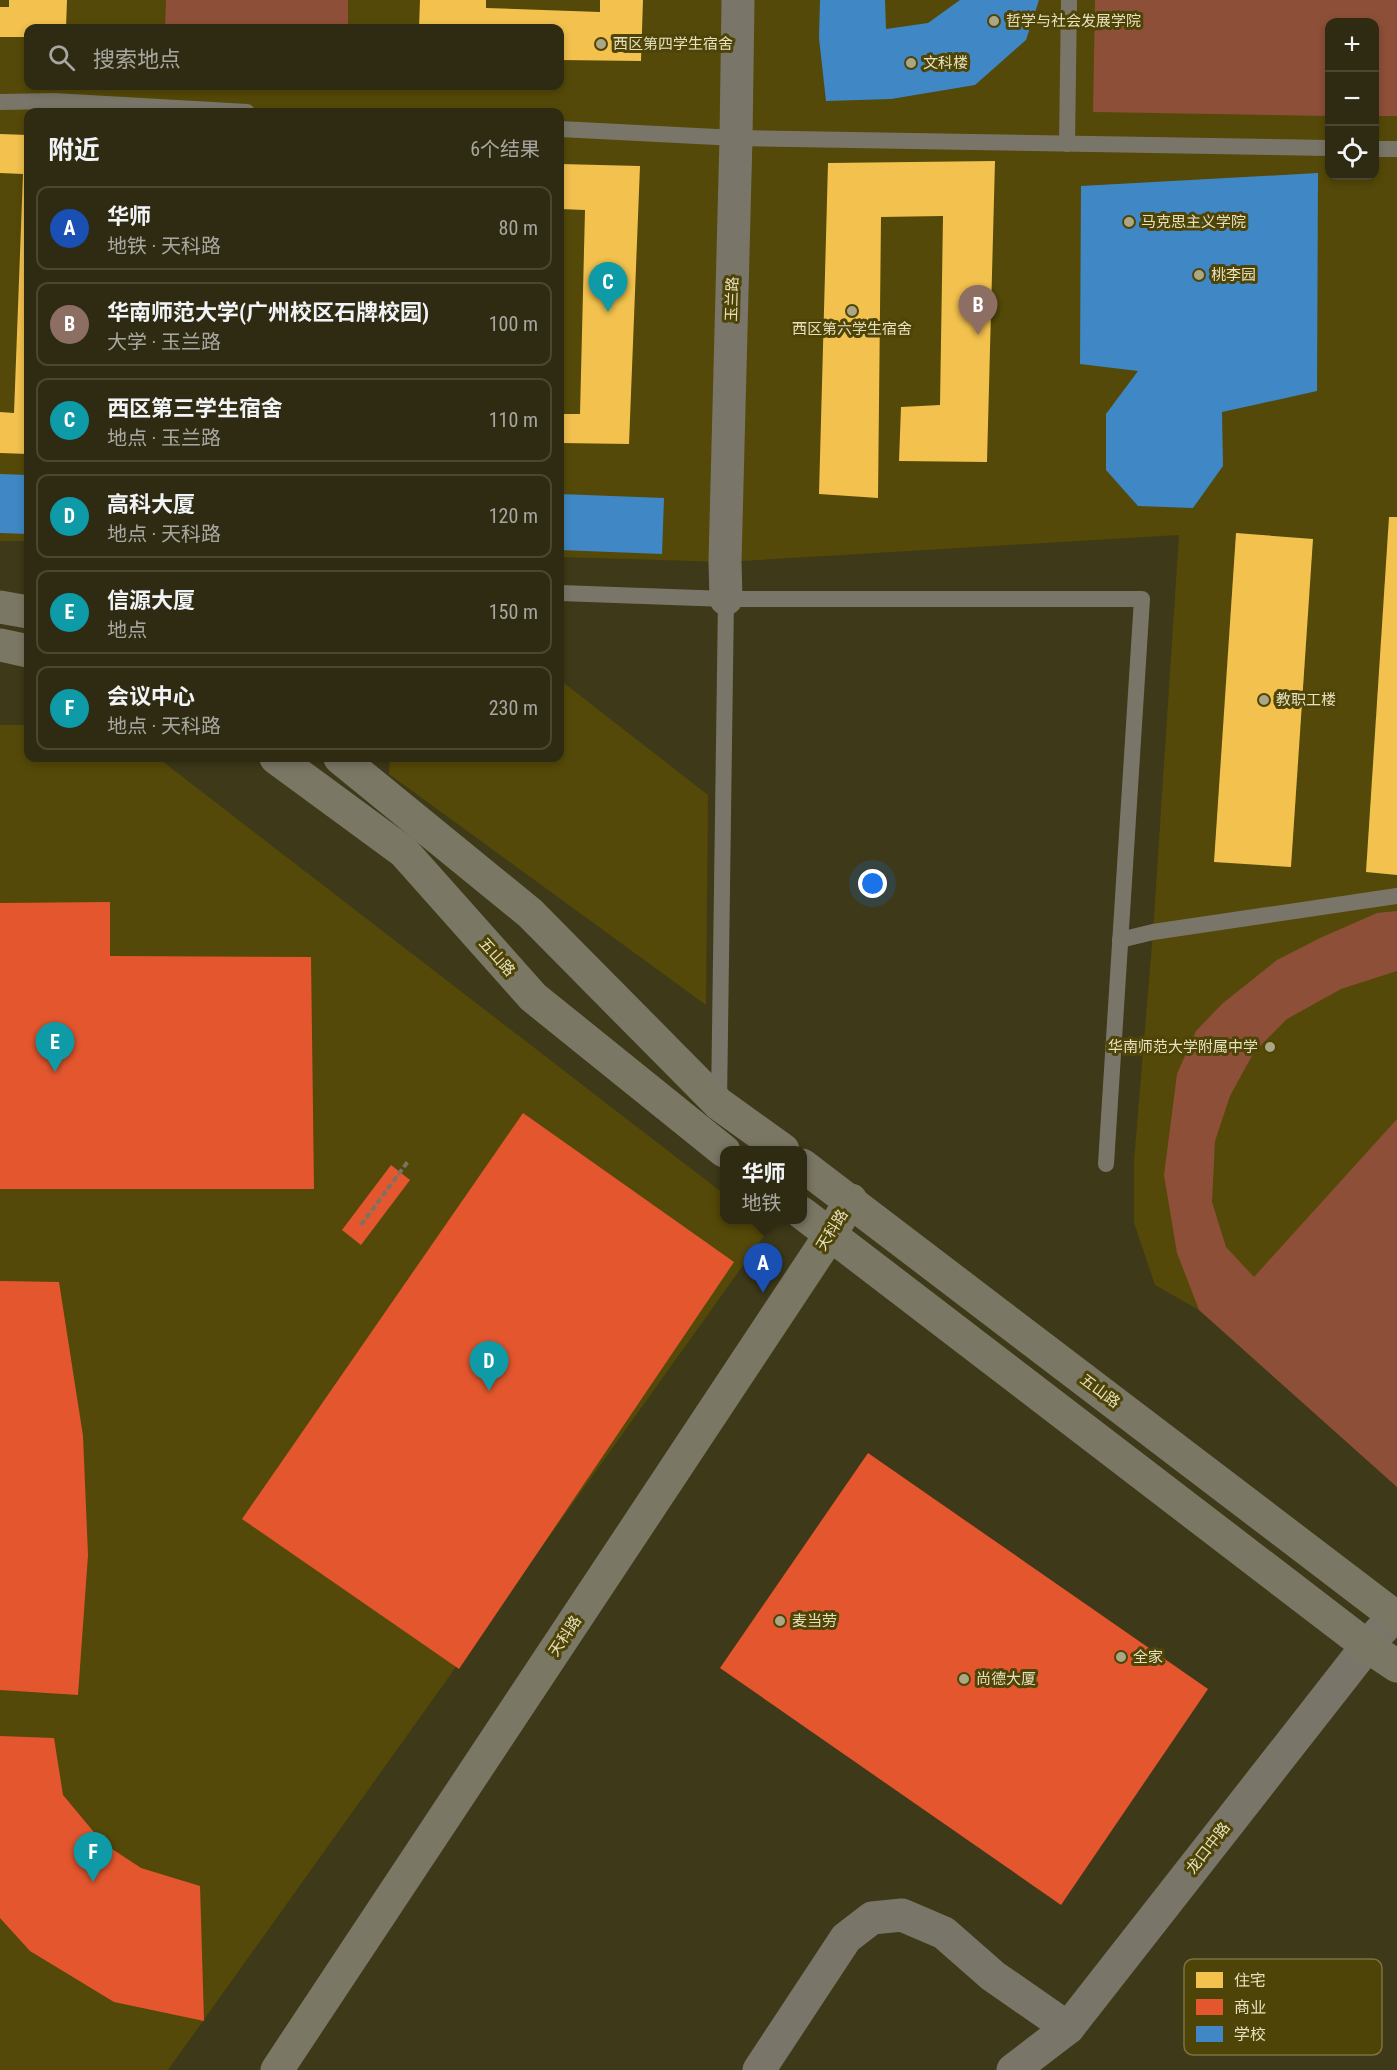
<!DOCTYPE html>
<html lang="zh">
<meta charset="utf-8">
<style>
body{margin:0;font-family:"Roboto Condensed","Noto Sans SC",sans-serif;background:#3a3720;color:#f1f3f6}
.controls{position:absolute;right:18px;top:18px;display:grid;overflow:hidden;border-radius:12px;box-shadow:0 3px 9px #0003}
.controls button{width:54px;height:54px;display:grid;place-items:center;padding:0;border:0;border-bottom:2px solid #494732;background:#2e2b12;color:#f1f3f6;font:30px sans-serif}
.you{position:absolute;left:873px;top:884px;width:21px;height:21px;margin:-15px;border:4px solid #fff;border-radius:50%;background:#1a73e8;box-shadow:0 0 0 9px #1a73e833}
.badge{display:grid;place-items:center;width:39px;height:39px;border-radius:50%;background:#aba683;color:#fff;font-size:20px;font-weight:700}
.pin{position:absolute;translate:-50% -50px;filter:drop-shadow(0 2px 3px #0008)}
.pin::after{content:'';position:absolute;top:32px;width:21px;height:18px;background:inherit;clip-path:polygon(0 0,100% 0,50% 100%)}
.popup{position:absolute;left:720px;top:1146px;width:87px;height:78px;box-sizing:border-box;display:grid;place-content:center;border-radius:12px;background:#2e2b12;filter:drop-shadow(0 2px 4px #0005);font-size:20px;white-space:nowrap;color:#a7a79f}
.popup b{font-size:22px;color:#f1f3f6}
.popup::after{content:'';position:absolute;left:50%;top:100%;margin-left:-12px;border:12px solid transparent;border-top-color:#2e2b12}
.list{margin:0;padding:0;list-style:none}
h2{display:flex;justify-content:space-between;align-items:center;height:78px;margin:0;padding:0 24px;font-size:26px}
h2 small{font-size:20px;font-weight:400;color:#a7a79f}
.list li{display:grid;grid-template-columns:39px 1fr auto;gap:18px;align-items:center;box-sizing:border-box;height:84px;margin:0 12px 12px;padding:0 12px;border:2px solid #494732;border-radius:12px}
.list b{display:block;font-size:22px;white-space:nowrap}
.list p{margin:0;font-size:20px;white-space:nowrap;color:#a7a79f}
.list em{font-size:20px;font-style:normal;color:#a7a79f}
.icon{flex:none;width:33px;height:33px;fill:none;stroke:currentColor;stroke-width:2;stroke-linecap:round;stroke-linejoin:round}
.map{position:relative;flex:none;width:1397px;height:2070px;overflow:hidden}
.search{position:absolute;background:#2e2b12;box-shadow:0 3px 9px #0003;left:24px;top:24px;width:540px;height:66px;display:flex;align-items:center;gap:15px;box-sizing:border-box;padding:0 21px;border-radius:12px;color:#a7a79f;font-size:22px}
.panel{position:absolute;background:#2e2b12;box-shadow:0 3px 9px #0003;left:24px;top:108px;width:540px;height:654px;border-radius:12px}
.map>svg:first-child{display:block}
.built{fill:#544908;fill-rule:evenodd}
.green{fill:#8d4f37}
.homes{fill:#f2c14e}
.shops{fill:#e4572e}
.schools{fill:#3f88c5}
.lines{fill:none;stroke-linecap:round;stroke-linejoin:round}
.path{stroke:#787464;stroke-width:4;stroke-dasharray:6 3;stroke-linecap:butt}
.service{stroke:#797669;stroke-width:16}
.minor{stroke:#797669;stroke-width:33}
.tertiary{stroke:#797669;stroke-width:33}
.secondary{stroke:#7a7764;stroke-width:33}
.poi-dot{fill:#aba683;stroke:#4e4408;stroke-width:2}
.labels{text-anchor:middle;stroke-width:6;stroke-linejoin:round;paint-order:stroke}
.poi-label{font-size:15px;fill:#e6e0bd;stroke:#4e4408;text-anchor:start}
.street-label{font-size:15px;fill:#e6e0bd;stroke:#4e4408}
.key{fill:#4e4408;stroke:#7c733e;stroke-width:1.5}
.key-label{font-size:16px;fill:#e6e0bd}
</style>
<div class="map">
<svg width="1397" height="2070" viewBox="0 0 1397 2070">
<rect width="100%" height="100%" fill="#3e3918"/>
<g class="built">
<path d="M0 0H1397V1487L1199 1310 1155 1285 1134 1223V1161L1153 932 1179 535 725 562 560 557V112H28V541H0ZM1330 22H1374V176H1330ZM28 28H560V86H28Z"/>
<path d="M560 680 708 795 706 1005 389 774 390 758H560Z"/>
<path d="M0 725H28V758H158L724 1194V1220H757L769 1229 168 2070H0Z"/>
</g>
<g class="green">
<path d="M166 0H348V28H165Z"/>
<path d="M1095 0H1397V116H1375L1374 22H1330L1329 116 1093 112Z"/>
<path d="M1397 911V971L1341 989 1287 1019 1254 1052 1230 1096 1215 1141 1212 1202 1226 1247 1254 1277 1397 1119V1487L1199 1310 1177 1253 1164 1175 1177 1074 1196 1031 1223 1003 1277 960 1320 938 1377 913Z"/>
</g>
<g class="homes">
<path d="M9 0H67L66 28H28V37H0V7H9Z"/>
<path d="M420 0H486V8L600 12V0H643L641 61 560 60V28H419Z"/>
<path d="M0 134 28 135V454L0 453V412L14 413 23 174 0 173Z"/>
<path d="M995 161 987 462 899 461 901 407 940 405 943 216 881 217 878 498 819 494 828 163Z"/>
<path d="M560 164 640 166 629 444 560 443V414H580L585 210 560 209Z"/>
<path d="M1389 517H1397V875L1366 872Z"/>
<path d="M1236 533 1313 539 1291 867 1214 862Z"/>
</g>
<g class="shops">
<path d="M110 902V956L311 957 314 1189H0V903Z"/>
<path d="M523 1113 734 1262 459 1669 242 1519Z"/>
<path d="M391 1165 410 1180 361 1245 342 1230Z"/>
<path d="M0 1281 59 1282 83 1436 88 1555 78 1695 0 1690Z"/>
<path d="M868 1453 1208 1689 1061 1905 720 1668Z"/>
<path d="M0 1736 54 1738 63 1795 103 1843 141 1868 200 1886 204 2021 114 2002 30 1951 0 1918Z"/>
</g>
<g class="schools">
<path d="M820 0H885L886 29 928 23 960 0H1039L1026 40 975 85 891 99 826 101 819 38Z"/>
<path d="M1318 173 1317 391 1222 412 1223 466 1193 508 1138 506 1106 470V414L1138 371 1080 364 1081 186Z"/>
<path d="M0 474 28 475V534L0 533Z"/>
<path d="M560 494 664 498 662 554 560 550Z"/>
</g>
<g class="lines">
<path class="path" d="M361 1225 409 1160"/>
<g class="service">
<path d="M0 102 54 101 247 112"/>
<path d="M560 129 736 138 1330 148"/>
<path d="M1067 144 1069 0"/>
<path d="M1374 149H1397"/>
<path d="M560 593 726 599H1142L1106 1164"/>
<path d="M1120 940 1153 932 1397 896"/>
<path d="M719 1103 726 599"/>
</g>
<path class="minor" d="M726 599 725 562 736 138 738 0"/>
<g class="tertiary">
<path d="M759 2070 846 1938 872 1918 902 1915 944 1933 993 1976 1068 2028"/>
<path d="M1013 2070 1068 2028 1367 1646 1394 1616"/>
</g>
<g class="secondary">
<path d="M0 607 28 612"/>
<path d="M0 645 28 651"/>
<path d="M276 758 404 852 533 997 724 1151"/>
<path d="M340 758 530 913 719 1104 783 1150"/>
<path d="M802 1165 1397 1618"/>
<path d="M802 1213 1367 1646 1397 1666"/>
<path d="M277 2070 830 1235 851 1200"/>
</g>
</g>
<g class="poi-dot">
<circle cx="994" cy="21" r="6"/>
<circle cx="601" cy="44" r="6"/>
<circle cx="911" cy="63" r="6"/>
<circle cx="1129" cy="222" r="6"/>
<circle cx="1199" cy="275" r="6"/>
<circle cx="852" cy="311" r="6"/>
<circle cx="1264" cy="700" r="6"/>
<circle cx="1270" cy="1047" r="6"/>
<circle cx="780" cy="1621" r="6"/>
<circle cx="1121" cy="1657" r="6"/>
<circle cx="964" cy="1679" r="6"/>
</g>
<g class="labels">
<g class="poi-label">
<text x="1006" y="26">哲学与社会发展学院</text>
<text x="613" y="49">西区第四学生宿舍</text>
<text x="923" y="68">文科楼</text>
<text x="1141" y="227">马克思主义学院</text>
<text x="1211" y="280">桃李园</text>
<text x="852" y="334" text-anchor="middle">西区第六学生宿舍</text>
<text x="1276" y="705">教职工楼</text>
<text x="1258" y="1052" text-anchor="end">华南师范大学附属中学</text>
<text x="792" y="1626">麦当劳</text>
<text x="1133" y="1662">全家</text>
<text x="976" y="1684">尚德大厦</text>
</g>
<g class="street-label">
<text transform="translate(732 299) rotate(-88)" y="5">玉兰路</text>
<text transform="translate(497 957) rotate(48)" y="5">五山路</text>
<text transform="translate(832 1230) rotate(-58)" y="5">天科路</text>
<text transform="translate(1100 1391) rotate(37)" y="5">五山路</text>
<text transform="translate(565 1636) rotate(-56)" y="5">天科路</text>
<text transform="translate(1208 1848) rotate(-52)" y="5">龙口中路</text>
</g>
</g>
<rect x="1184" y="1959" width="198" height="96" rx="9" class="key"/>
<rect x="1196" y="1972" width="27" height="16" fill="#f2c14e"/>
<rect x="1196" y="1999" width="27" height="16" fill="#e4572e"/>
<rect x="1196" y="2026" width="27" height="16" fill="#3f88c5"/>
<g class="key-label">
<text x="1234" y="1986">住宅</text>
<text x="1234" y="2013">商业</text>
<text x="1234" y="2040">学校</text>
</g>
</svg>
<div class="controls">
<button>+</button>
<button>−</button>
<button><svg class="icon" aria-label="locate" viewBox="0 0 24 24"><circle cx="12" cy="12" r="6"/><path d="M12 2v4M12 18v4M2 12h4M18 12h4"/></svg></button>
</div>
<div class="you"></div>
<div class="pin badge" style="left:763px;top:1293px;background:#1a4fb4">A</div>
<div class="popup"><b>华师</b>地铁</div>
<div class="pin badge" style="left:978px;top:335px;background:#8d6e63">B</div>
<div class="pin badge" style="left:608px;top:312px;background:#0f9aa8">C</div>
<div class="pin badge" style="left:489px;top:1391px;background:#0f9aa8">D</div>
<div class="pin badge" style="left:55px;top:1072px;background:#0f9aa8">E</div>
<div class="pin badge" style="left:93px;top:1882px;background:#0f9aa8">F</div>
<div class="search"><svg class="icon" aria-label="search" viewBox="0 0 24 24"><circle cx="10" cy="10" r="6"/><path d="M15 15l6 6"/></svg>搜索地点</div>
<section class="panel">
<h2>附近<small>6个结果</small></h2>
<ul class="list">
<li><span class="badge" style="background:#1a4fb4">A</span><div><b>华师</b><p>地铁 · 天科路</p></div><em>80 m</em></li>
<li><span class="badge" style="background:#8d6e63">B</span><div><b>华南师范大学(广州校区石牌校园)</b><p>大学 · 玉兰路</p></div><em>100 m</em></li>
<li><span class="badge" style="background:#0f9aa8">C</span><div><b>西区第三学生宿舍</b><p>地点 · 玉兰路</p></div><em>110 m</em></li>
<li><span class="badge" style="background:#0f9aa8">D</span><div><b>高科大厦</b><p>地点 · 天科路</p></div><em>120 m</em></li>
<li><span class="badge" style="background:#0f9aa8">E</span><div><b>信源大厦</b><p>地点</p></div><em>150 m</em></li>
<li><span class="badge" style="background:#0f9aa8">F</span><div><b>会议中心</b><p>地点 · 天科路</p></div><em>230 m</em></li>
</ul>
</section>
</div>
